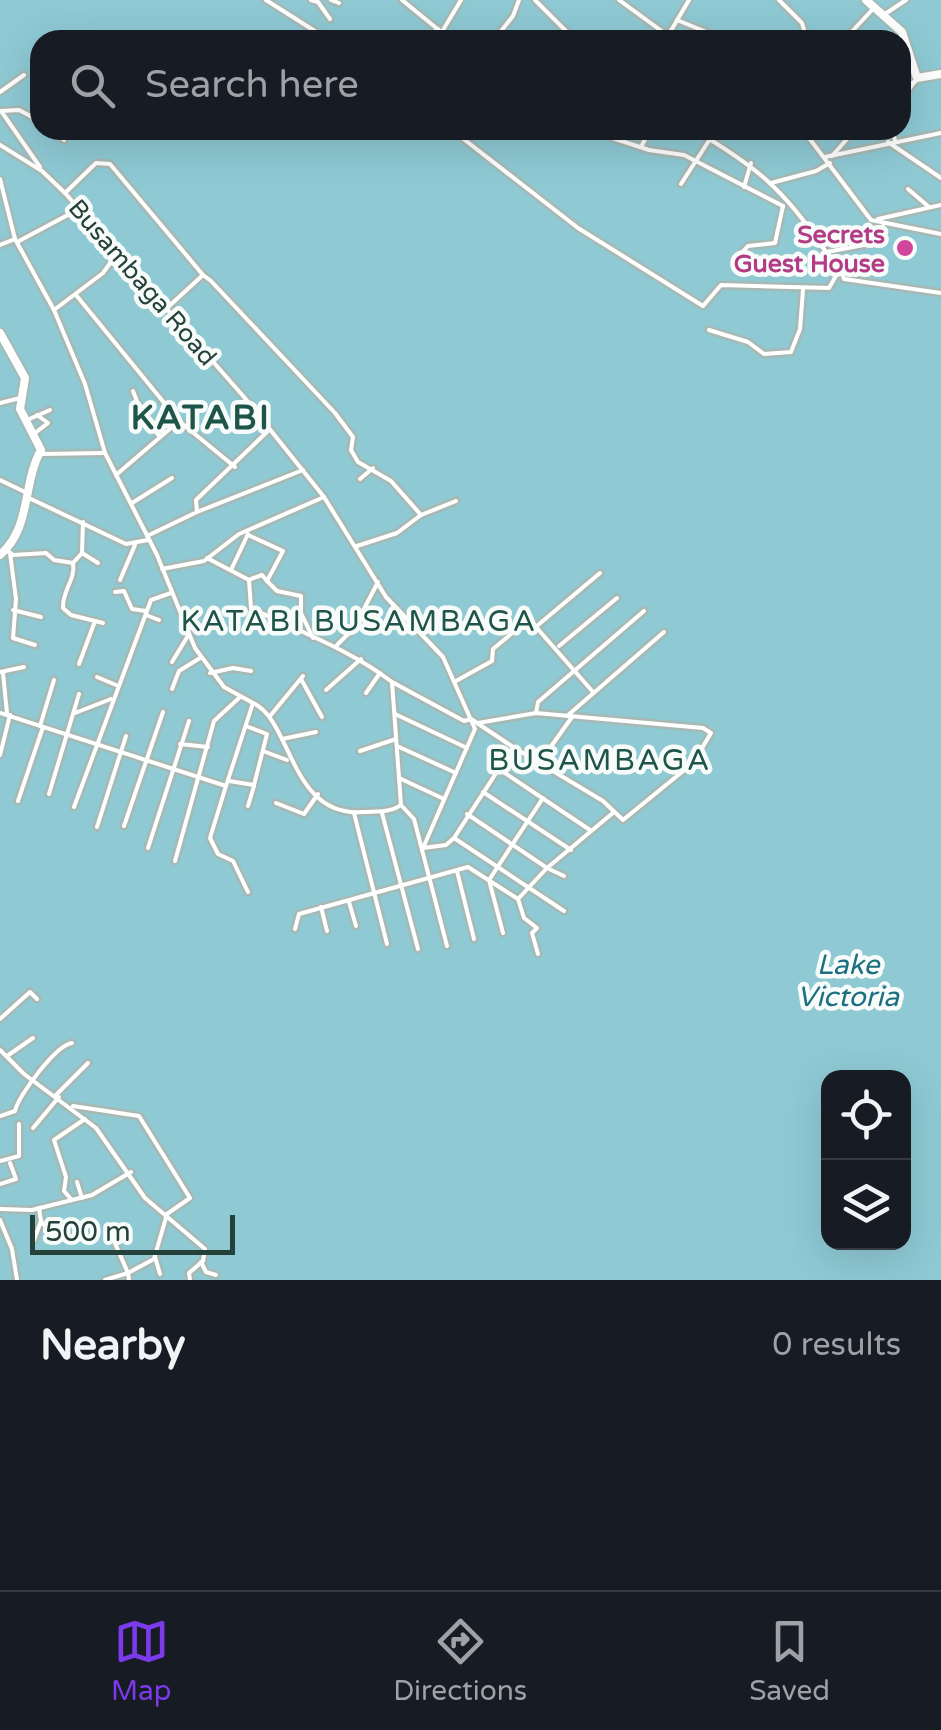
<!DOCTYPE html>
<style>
body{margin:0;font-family:"Varela Round",sans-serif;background:#20242c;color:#f1f3f6}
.controls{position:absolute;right:30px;bottom:30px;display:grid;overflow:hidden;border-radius:20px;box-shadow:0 10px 40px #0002}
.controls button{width:90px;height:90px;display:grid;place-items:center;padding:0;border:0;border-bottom:2px solid #363941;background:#171b24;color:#f1f3f6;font:50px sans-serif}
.scale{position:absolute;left:30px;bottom:25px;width:205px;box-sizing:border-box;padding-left:10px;border:5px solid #24423a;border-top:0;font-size:28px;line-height:35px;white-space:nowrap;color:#24423a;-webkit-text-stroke:8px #f7fbf9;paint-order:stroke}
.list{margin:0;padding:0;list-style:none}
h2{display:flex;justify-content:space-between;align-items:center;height:130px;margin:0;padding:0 40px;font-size:42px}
h2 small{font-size:32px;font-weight:400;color:#9ea1a6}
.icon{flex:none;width:55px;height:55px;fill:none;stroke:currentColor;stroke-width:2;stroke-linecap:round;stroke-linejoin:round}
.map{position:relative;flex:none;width:941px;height:1280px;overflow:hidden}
.search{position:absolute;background:#171b24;box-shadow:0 10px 40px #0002;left:30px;right:30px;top:30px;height:110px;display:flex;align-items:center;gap:25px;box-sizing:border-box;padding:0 35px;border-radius:30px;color:#9ea1a6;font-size:38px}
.sheet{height:310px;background:#171b24}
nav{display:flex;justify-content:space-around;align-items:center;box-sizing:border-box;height:140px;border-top:2px solid #363941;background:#171b24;font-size:28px;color:#9ea1a6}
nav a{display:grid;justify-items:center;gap:5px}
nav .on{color:#7c3aed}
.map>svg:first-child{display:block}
.water{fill:#8ec9d4;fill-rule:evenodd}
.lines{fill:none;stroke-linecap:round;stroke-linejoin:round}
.street-casing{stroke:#a8b8b2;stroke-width:9}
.secondary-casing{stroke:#a4bbb3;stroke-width:12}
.street{stroke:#fff;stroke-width:4}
.secondary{stroke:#fff;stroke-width:8}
.hotel-dot{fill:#d1479c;stroke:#f7fbf9;stroke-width:4}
.labels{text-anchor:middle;stroke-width:9;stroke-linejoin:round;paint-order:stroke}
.hotel-label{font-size:25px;font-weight:bold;fill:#b23c85;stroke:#f7fbf9;text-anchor:end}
.street-label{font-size:25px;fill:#24423a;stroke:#f7fbf9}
.water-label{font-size:28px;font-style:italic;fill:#1c6f80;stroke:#f7fbf9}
.quarter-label{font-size:30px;letter-spacing:2.5px;fill:#1f5548;stroke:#f7fbf9}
.district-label{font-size:35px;font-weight:bold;letter-spacing:2.5px;fill:#1f5548;stroke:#f7fbf9}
</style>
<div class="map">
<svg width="941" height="1280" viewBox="0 0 941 1280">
<rect width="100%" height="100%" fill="#e6efeb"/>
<path class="water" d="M0 0H941V1280H0ZM40 40H901V130H40ZM828 1078H904V1242H828Z"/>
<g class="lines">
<g class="street-casing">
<g id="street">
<path d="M266 0 329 40"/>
<path d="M311 0 318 2 330 19"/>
<path d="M331 0 339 3"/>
<path d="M402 0 451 40"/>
<path d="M535 0 575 40"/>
<path d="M619 0 674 40"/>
<path d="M779 0 802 23 807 40"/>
<path d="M885 14 906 0"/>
<path d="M677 20 726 40"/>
<path d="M443 30 461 0"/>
<path d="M669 34 689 0"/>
<path d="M423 40 438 29"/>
<path d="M494 40 513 16 519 0"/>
<path d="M844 40 872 10"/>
<path d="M901 87 915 82"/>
<path d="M0 92 24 75"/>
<path d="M901 101 914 82"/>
<path d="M51 130 64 140"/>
<path d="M452 130 578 228 703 306 721 285 829 288 841 267"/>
<path d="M588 130 649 150 684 155 783 206"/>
<path d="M694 130C754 165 784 189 823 248 832 260 841 264 844 279L941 293"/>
<path d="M803 130 871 220 941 234"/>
<path d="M892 130 895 140"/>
<path d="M888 142 941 178"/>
<path d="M0 145 42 171 65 193 244 397 324 497 386 597 443 657 475 729 423 848 446 845 454 838"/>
<path d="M641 147 650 130"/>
<path d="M832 156 855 130"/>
<path d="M825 157 941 133"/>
<path d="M40 167 1 111 19 110 40 121"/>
<path d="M0 179 15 239 54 310 85 384 105 453 157 555 195 648 224 687 253 703 226 786 0 713"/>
<path d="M771 183 816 171 830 163"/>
<path d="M681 184 710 139"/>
<path d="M744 187 751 163"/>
<path d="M908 189 929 207"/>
<path d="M65 193 96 163 110 164 203 275"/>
<path d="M878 219 941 205"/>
<path d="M19 241 79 209"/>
<path d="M0 245 15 239"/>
<path d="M827 252 879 242 883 226"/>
<path d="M734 261 748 246 775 243 783 206"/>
<path d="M76 295 179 421 235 467"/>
<path d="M167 308 203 275 211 281 335 413 353 437 351 450 358 462 391 481 421 515 397 533 357 546"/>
<path d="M54 310 103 273 118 252"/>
<path d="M709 330 748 342 764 354 791 352 800 329 803 290"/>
<path d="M133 391 142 414 160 437"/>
<path d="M0 403 20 398"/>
<path d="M27 420 50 410"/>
<path d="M35 433 48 423 37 415"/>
<path d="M40 454 105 453"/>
<path d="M116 475 179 421"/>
<path d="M360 479 373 468"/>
<path d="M0 480 25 492"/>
<path d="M29 498 126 544 148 540"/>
<path d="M132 503 172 478"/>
<path d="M197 512 303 470"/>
<path d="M421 515 456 501"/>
<path d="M248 535 283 551 267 581 277 591 301 596V613L313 638"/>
<path d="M147 536 197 512 196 500 269 430"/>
<path d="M6 550 13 555 46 553 54 560 73 563 82 553 83 522"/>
<path d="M10 553 16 599 13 638 35 645"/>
<path d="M82 553 98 563"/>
<path d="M207 558 249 580 251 608C300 632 349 649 392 682"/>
<path d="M73 563C76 579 62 591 63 608L71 615 103 623"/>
<path d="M162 569 204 561 239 534 324 497"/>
<path d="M231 570 248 534"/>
<path d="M251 579 262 575 267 581"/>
<path d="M120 580 135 545"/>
<path d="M115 592 124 591 132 609 146 611"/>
<path d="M13 610 41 617"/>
<path d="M146 615 159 620"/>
<path d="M538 625 600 573"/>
<path d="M337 645 354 628 378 582"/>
<path d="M559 646 617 598"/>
<path d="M172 662 189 634"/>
<path d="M79 664 95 621"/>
<path d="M0 672 24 667"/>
<path d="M3 673 7 713"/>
<path d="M210 673 233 668 251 671"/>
<path d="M97 677 116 685"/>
<path d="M301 679 322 717"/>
<path d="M456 681 492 661 493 649 529 619 593 692"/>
<path d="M172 689 179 671 200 658"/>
<path d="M326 690 361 659"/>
<path d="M366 693 380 673"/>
<path d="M253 703C292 720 290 818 363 812 376 811 390 813 401 805L392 682 464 721 471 719 513 747 454 838 564 911"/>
<path d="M75 713 111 699"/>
<path d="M536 713 538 702 644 611"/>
<path d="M395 714 467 748"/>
<path d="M270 716 303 676"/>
<path d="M567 716 664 632"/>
<path d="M478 723 536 713 703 728 711 733 693 763 623 820 603 801 513 747"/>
<path d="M40 726 54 680"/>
<path d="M282 739 316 732"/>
<path d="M180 744 208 747"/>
<path d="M397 746 456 773"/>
<path d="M263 751 287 760"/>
<path d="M360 751 396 739"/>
<path d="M0 755 10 715"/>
<path d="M540 762 572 717"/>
<path d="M499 769 590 830"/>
<path d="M399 778 444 799"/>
<path d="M229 781 254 785 267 734 246 726"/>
<path d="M226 786 210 838 218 854 233 861 248 892"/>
<path d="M483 792 571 850"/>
<path d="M49 794 79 694"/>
<path d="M18 801 43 727"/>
<path d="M276 803 304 814 318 794"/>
<path d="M401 805 414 819 447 946"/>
<path d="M248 806 254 786"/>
<path d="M74 807 151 600 171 593"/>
<path d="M354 813 387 944"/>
<path d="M382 813 418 949"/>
<path d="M467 814 547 868 614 812"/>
<path d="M124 826 163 712"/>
<path d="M97 827 126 736"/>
<path d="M148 848 189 721"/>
<path d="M175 861 214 721 239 698"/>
<path d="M457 871 474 939"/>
<path d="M518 899 524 918 537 928 532 933 538 954"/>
<path d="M349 902 356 926"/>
<path d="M321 907 327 931"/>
<path d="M295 929 299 914 468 867 518 899 547 868 564 876"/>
<path d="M503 933 489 880 543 798"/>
<path d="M0 1019 30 992 37 999"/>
<path d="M0 1050 24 1074 96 1128 145 1198 205 1249 203 1261 189 1273 190 1280"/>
<path d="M7 1056 33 1038"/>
<path d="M56 1095 88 1063"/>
<path d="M73 1106 139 1116 190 1198 167 1214 154 1259 128 1273 129 1280"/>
<path d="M0 1116 15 1111C18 1096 56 1045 72 1043"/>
<path d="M33 1128 59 1097"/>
<path d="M0 1161 19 1156V1124"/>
<path d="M77 1182 82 1198"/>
<path d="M0 1184 16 1179 10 1163"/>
<path d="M71 1199 64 1191 66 1177 54 1140 85 1119"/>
<path d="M0 1209 32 1210 92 1195 131 1172"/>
<path d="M0 1220 12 1249 17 1280"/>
<path d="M41 1221 44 1225 54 1220"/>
<path d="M34 1240 41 1221 39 1208"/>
<path d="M155 1257 160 1274"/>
<path d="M201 1262 206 1272 216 1275"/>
<path d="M105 1280 128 1273 110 1232"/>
</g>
</g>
<g class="secondary-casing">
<g id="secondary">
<path d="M866 0 902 32 917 78 941 74"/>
<path d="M0 333 25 378 20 409 41 450C22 484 32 527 0 555"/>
</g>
</g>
<use href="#street" class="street"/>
<use href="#secondary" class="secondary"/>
</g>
<circle class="hotel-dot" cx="905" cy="248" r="10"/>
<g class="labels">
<g class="hotel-label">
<text x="885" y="243">Secrets<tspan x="885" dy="29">Guest House</tspan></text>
</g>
<g class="street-label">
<text transform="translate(143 282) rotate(49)" y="9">Busambaga Road</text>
</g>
<g class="water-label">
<text x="848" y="974">Lake<tspan x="848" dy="32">Victoria</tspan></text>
</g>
<g class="quarter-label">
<text x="359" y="631">KATABI BUSAMBAGA</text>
<text x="600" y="770">BUSAMBAGA</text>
</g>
<g class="district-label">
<text x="201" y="429">KATABI</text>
</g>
</g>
</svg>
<div class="controls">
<button><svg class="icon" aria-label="locate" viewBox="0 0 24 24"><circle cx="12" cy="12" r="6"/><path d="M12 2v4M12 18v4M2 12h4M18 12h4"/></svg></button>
<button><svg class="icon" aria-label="layers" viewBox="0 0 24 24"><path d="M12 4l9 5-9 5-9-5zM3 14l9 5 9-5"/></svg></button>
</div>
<div class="scale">500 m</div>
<div class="search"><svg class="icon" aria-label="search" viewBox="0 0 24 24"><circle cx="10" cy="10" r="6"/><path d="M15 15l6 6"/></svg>Search here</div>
</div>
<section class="sheet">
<h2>Nearby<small>0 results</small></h2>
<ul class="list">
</ul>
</section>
<nav>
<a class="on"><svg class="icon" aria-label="map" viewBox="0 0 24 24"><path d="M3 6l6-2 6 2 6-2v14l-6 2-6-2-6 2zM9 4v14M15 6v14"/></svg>Map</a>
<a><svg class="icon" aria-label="directions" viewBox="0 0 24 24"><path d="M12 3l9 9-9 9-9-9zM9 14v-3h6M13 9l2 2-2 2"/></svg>Directions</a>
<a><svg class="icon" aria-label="saved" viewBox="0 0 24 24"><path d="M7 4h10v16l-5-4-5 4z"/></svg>Saved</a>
</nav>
